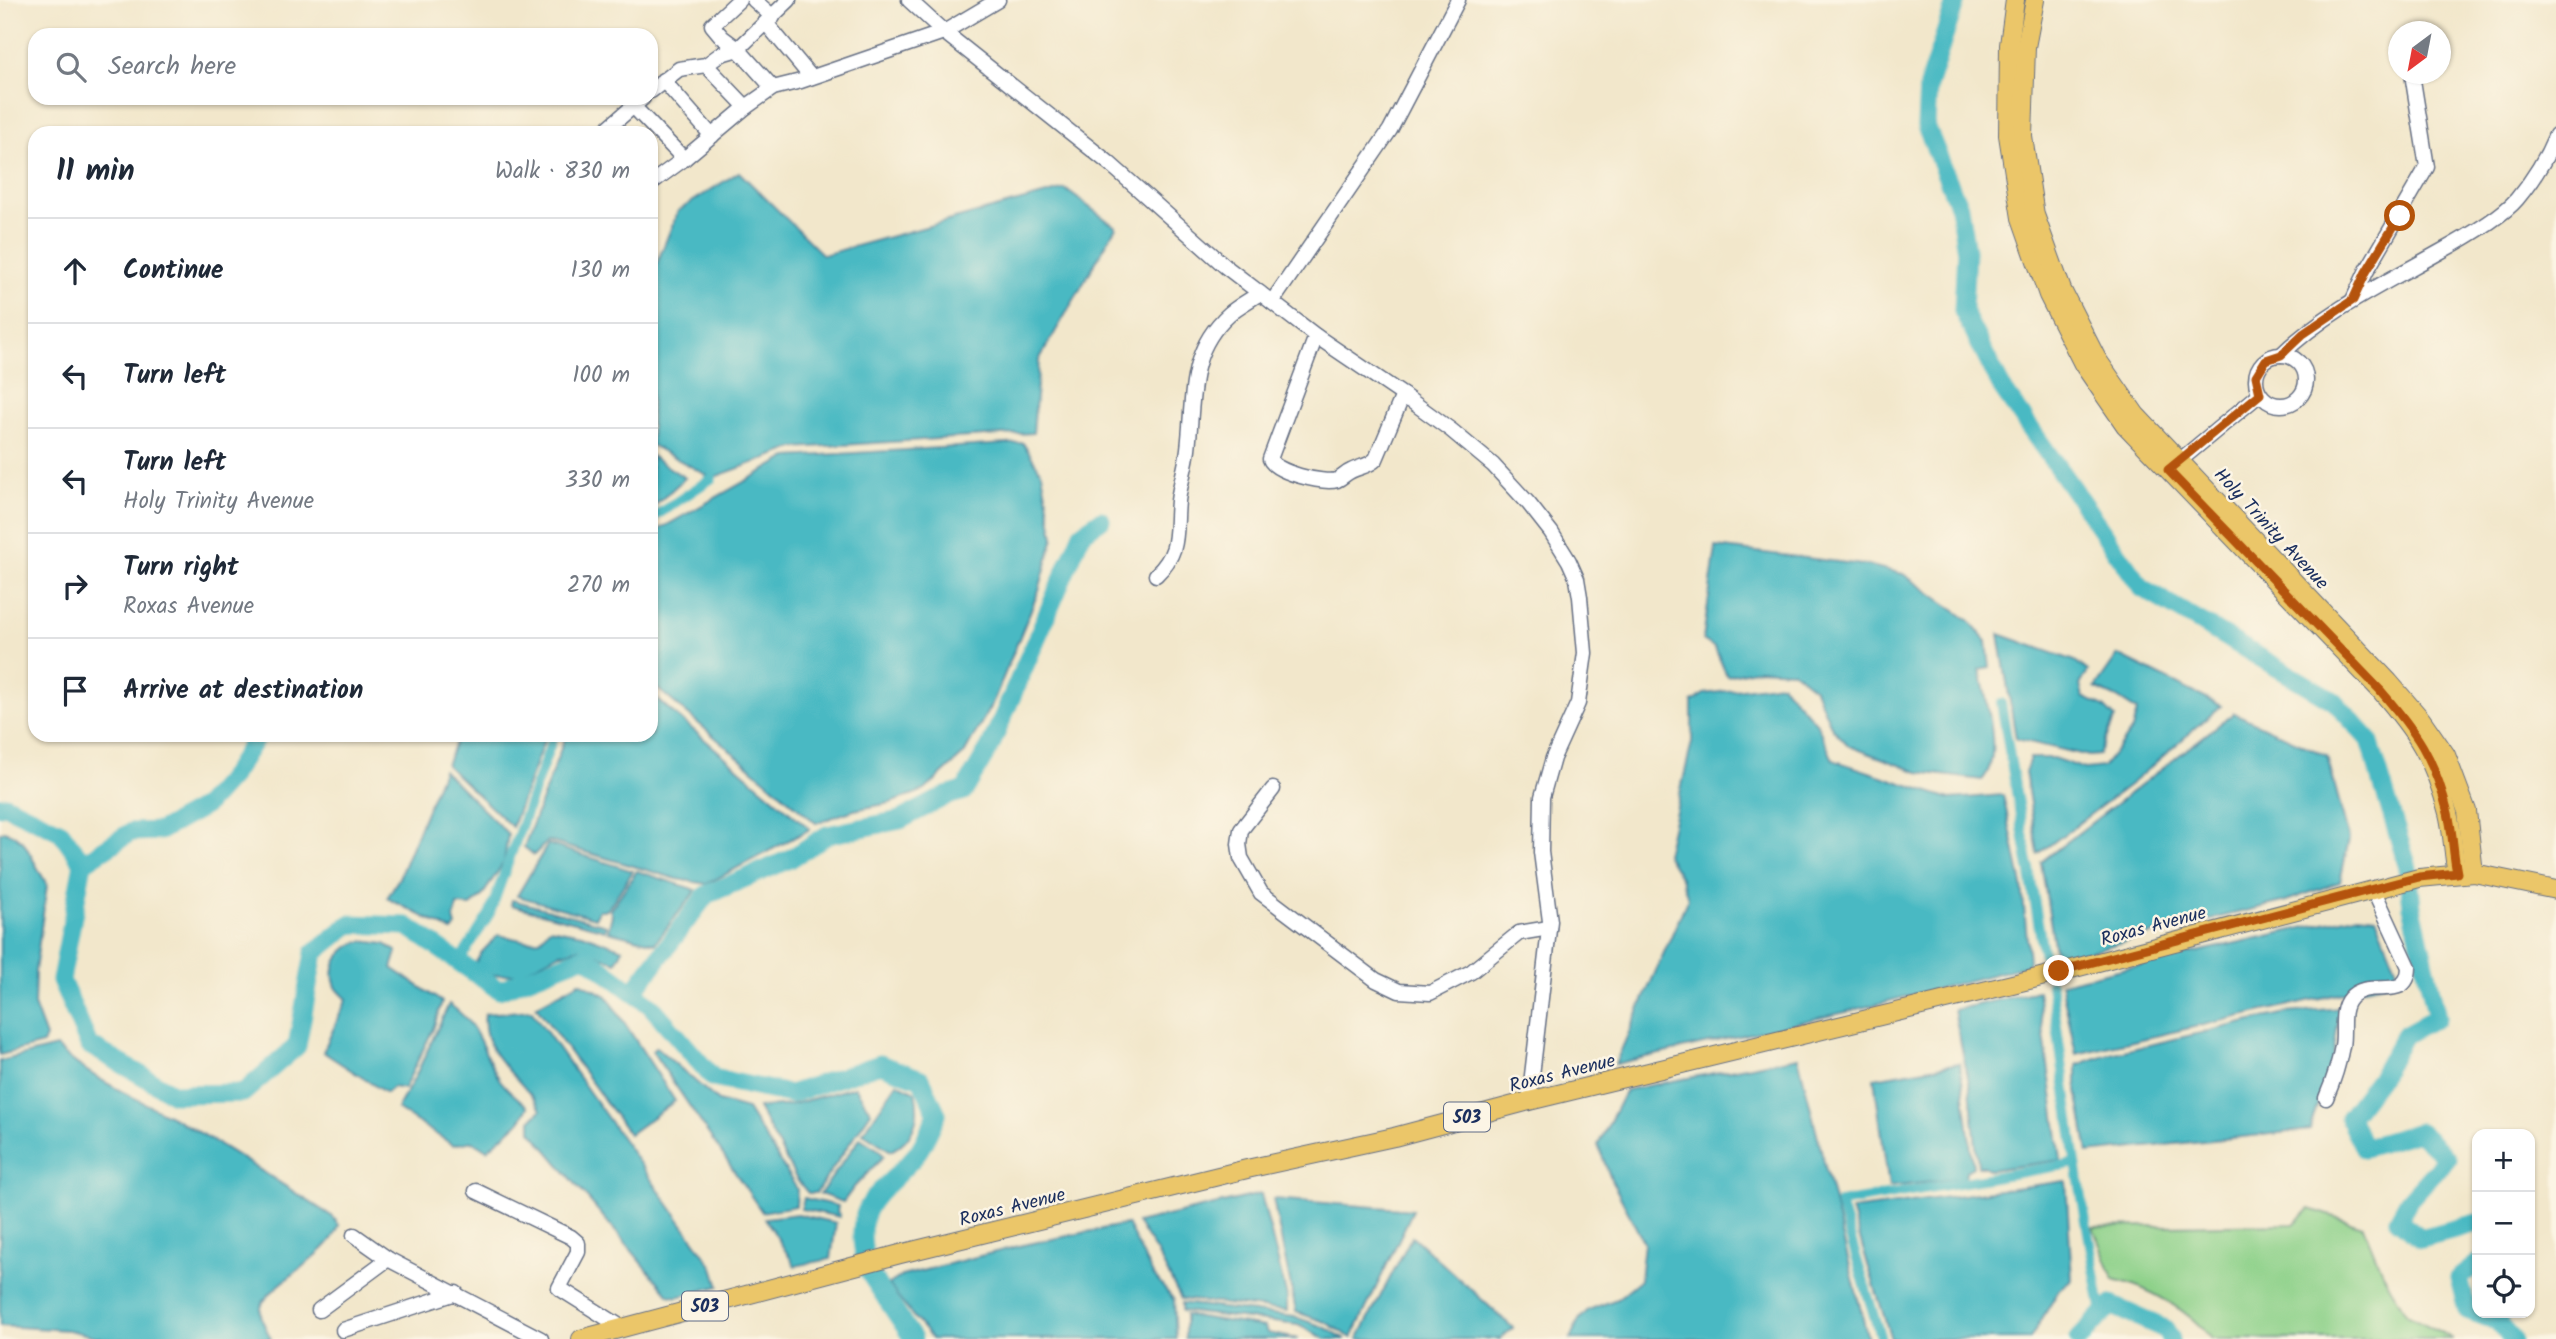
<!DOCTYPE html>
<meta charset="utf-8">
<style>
body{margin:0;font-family:Kalam,sans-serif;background:#f2f2f3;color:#1f2937}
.controls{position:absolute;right:21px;bottom:21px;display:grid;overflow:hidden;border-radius:14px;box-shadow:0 2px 5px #0004}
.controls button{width:63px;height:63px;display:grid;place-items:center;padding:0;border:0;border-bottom:2px solid #e0e1e3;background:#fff;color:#1f2937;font:35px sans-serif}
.compass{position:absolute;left:2388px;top:21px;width:63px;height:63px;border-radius:50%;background:#fff;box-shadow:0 2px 5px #0004;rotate:212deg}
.stop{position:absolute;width:21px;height:21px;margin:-16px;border:5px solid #b45309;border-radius:50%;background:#fff}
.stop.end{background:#b45309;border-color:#fff;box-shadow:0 2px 7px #0008}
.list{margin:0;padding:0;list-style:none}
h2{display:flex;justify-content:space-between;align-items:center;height:91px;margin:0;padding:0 28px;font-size:30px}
h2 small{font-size:23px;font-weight:400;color:#747a83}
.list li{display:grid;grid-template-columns:46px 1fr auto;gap:21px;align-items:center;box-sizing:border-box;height:105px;padding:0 28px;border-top:2px solid #e0e1e3}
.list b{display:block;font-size:26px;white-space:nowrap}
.list p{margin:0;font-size:23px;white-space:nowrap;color:#747a83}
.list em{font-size:23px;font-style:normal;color:#747a83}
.icon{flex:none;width:38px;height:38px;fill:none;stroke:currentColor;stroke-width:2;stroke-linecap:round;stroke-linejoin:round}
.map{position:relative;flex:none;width:2556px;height:1339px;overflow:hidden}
.search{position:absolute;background:#fff;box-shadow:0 2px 5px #0004;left:28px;top:28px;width:630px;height:77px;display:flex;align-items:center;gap:18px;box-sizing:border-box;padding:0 24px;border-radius:21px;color:#747a83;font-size:26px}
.panel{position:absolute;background:#fff;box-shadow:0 2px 5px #0004;left:28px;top:126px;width:630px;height:616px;border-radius:21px}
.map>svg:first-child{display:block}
.green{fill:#8ed18a;stroke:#548074;stroke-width:2}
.water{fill:#4ab9c3;stroke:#327490;stroke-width:2}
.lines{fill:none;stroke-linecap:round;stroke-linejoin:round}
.canal{stroke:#4ab9c3;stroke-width:10}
.river{stroke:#4ab9c3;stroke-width:19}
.minor-casing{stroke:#666f84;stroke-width:17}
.major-casing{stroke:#666f84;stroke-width:20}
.minor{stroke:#fff;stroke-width:14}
.major{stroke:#ebc669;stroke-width:18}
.route{stroke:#b45309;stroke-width:9}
.labels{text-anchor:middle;stroke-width:5;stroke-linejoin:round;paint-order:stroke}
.shield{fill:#fcf5e5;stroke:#5e6a86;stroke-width:2}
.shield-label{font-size:18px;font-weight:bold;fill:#1b2f5e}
.street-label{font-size:19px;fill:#1b2f5e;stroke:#fcf5e5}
</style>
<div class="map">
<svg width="2556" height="1339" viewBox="0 0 2556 1339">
<rect width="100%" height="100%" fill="#fcf5e5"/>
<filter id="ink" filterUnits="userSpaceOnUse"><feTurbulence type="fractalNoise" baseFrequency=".0143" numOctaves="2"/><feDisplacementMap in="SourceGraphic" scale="14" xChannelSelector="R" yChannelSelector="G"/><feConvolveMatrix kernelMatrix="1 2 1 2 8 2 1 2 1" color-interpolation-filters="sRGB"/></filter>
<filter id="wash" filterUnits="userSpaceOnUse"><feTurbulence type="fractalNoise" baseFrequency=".00686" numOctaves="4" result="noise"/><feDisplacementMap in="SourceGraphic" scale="28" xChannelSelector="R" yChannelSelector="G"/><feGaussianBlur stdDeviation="1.57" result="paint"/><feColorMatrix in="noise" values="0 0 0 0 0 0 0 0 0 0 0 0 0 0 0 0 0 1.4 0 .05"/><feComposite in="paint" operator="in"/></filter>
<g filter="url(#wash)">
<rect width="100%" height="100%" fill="#f2e7cb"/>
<path class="green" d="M2310 1209 2363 1226 2382 1272 2406 1314 2453 1339H2212C2189 1310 2148 1287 2113 1279L2093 1227 2294 1224Z"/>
<g class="water">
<path d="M739 172 823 255 1065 189 1116 227 1039 360 1033 433 794 448 712 478 651 445V278L678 211Z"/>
<path d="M1023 443 1042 473 1054 537 1039 590 994 700 964 754 925 790 890 803 854 810 816 823 651 683V534L788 457Z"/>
<path d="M651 456 685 478 651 509Z"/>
<path d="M1716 547 1871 566 1903 574 1970 621 1987 642 1990 668 1980 670C1985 698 2004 757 1982 780L1918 772 1849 746 1832 728 1815 689 1793 671 1759 669 1727 676 1715 648 1703 640Z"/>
<path d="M1999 634 2075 661 2088 671 2080 685 2083 697 2104 707 2115 718 2099 755 2089 756 2016 739Z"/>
<path d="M2118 655 2221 706 2133 782 2038 854 2025 772 2030 758H2053L2085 769 2103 767 2132 730 2137 711 2117 698 2095 688Z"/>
<path d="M1781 684 1817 724 1833 760 1950 799 2003 795 2022 885 2029 961 2026 966 1846 1012 1615 1064 1688 898 1681 878 1666 854 1692 742V702L1704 694Z"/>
<path d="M651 694 810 829 707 884 677 879 548 841 534 855 524 847 566 735H651Z"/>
<path d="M2234 713 2327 756 2349 839 2340 882 2283 902 2170 929 2065 958H2056L2041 862Z"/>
<path d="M458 735H546L512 827 446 765Z"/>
<path d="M443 770 508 834 504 862 482 896 471 906 457 905 454 919 456 926 452 931 387 898 399 878Z"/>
<path d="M4 831 14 835 24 843 47 885 35 971 34 1005 46 1037 43 1044 0 1055V832Z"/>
<path d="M548 844 633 871 607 910H599L595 918 517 896Z"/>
<path d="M637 871 696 890 655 943 608 931 612 915 610 910Z"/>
<path d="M512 900 606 925 605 930 511 905Z"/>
<path d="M2359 915 2376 917 2400 978 2382 984 2076 1054 2061 983Z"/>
<path d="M549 928 582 934 623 949 616 962 580 948 558 954 520 974 493 975 474 966 481 953 498 935 526 941 540 940Z"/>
<path d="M363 941 385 944 397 952 392 968 442 1002 433 1029 404 1089 393 1087 386 1093 323 1052 347 999C344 996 338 991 336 987 327 966 343 945 363 941Z"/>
<path d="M580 982 607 996 675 1101 629 1134 536 1006Z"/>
<path d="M2038 991 2061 1160 1990 1170 1984 1166H1978L1970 1088 1954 1010Z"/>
<path d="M449 1004C482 1027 480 1050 500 1080 507 1090 519 1099 528 1107L520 1121 487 1150 473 1141 453 1145 397 1109 415 1077Z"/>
<path d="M2340 1008C2336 1031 2335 1056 2328 1078 2322 1097 2313 1111 2310 1130L2088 1153 2077 1091V1065L2102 1056 2286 1013Z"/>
<path d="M531 1010 713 1267 719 1286 677 1297 669 1295 531 1131V1120L541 1110C524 1078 479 1056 485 1014Z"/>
<path d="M56 1047C90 1078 129 1095 170 1116 226 1146 279 1183 333 1217L339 1225C332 1255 265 1286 261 1308 259 1318 267 1330 271 1339H106L68 1330 0 1326V1061Z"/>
<path d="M656 1047 718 1101 747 1109 797 1189 796 1206 762 1212 652 1051Z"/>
<path d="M1798 1057 1868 1339H1570L1578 1321 1588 1310 1617 1299 1640 1280 1644 1243 1611 1179 1598 1145 1626 1090Z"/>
<path d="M1960 1063 1973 1167 1966 1171 1965 1178 1889 1187 1874 1078Z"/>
<path d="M897 1083 915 1092C921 1117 915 1138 891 1151L863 1133Z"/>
<path d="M855 1087 871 1112 816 1193H808L797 1180 758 1108 790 1105Z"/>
<path d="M860 1138 879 1150 884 1156 855 1186 843 1202 820 1194Z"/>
<path d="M2066 1181 2072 1280 2059 1290 2030 1339H1891L1851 1210Z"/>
<path d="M1261 1194 1287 1297V1311L1181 1299 1158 1254 1137 1223Z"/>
<path d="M804 1198 838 1206 837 1212 840 1214V1217L801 1209Z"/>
<path d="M1273 1199 1413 1210 1352 1338 1325 1322 1296 1312Z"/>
<path d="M797 1214 836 1223 831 1259 795 1266 765 1218Z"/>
<path d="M1127 1224 1153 1275 1174 1300 1176 1339H932L897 1297 889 1284 902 1276 1023 1245Z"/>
<path d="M1412 1236 1513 1328 1500 1339H1358Z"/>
<path d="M1182 1303 1295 1317 1324 1327 1346 1339H1326L1298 1325 1182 1311Z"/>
<path d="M1185 1315 1265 1327 1267 1333 1298 1339H1185Z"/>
</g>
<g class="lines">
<g class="canal">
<path d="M651 519 712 478"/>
<path d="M2001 703 2044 957"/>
<path d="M459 962 490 913 554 735"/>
<path d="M2051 984 2076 1163 2102 1314"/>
<path d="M1881 1339 1840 1203 2076 1163"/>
</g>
<g class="river">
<path d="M1956 0 1928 86 1926 126 1959 207 1966 251 1963 311 2002 388 2142 588 2334 701 2369 740 2408 868 2412 907 2437 1017 2404 1035 2383 1073 2349 1118 2364 1148 2419 1132 2447 1158 2409 1200 2398 1220 2421 1238 2477 1223"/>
<path d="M0 806 5 805 61 832 83 863 61 980 89 1045 174 1094 243 1093 297 1046 314 953 350 924 407 926 499 990 585 956 651 1006 713 1078 790 1094 880 1064 921 1079 937 1114C930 1128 924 1146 914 1157 882 1194 852 1202 865 1258"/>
<path d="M83 863 131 832 160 831 205 806 231 777 255 739 254 735"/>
<path d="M633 992 706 895 790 859 827 835 900 820 946 796 964 791 990 747 1082 533 1101 520"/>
<path d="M2477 1264 2459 1278 2467 1310 2497 1321 2512 1339"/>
<path d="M868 1271 913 1339"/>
<path d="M2079 1339 2111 1305 2165 1329 2171 1339"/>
</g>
</g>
</g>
<g filter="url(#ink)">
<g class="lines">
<g class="minor-casing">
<g id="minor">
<path d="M739 0 712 25 722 37 738 49 773 88"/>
<path d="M754 0 773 17"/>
<path d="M909 0 944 32 1109 163 1226 267 1316 336 1403 395 1451 430 1493 465 1529 504 1551 532 1569 561 1577 579 1580 597 1585 653 1578 703 1553 758 1542 797 1541 852 1550 921 1529 1101"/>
<path d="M766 23 811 77"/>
<path d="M706 65 746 107"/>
<path d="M663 80 712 136"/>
<path d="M651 91 679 69 706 65 721 54 738 49 789 0"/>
<path d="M633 106 684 159"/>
<path d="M602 133 643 98"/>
<path d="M651 183 684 159 746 107 773 88 801 81 944 32 998 0"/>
<path d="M2353 300 2366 272 2427 167 2412 74"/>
<path d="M1272 302 1390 130 1458 0"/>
<path d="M1316 336 1270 459C1274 472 1323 484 1337 480 1342 478 1346 473 1351 471 1360 466 1368 467 1376 459L1403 395"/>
<circle cx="2281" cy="380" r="25"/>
<path d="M2281 355C2326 311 2383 284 2438 253 2460 241 2501 218 2517 199 2532 181 2547 157 2556 135"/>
<path d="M2172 467 2260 394"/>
<path d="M1156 575C1181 551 1175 534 1178 501 1180 484 1186 466 1188 449 1194 398 1187 352 1229 314 1238 306 1250 300 1260 293"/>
<path d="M1273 789 1241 830 1239 844 1241 858 1261 893 1376 980 1399 991 1430 993 1471 972 1519 933 1549 928"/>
<path d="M2326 1098C2333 1082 2339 1063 2342 1046 2345 1030 2339 1010 2350 998 2369 976 2408 1004 2409 967L2373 889"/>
<path d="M476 1191 571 1237 578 1243V1252L559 1288 621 1327"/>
<path d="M354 1235 388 1259 541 1339"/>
<path d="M319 1310 388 1259"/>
<path d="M343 1330 456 1293"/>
</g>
</g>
<g class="major-casing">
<g id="major">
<path d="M2015 0 2009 45 2008 135 2021 218 2048 295 2083 364 2125 425 2380 690C2417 733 2434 758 2448 813 2453 833 2453 854 2457 873"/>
<path d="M2035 0 2026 47 2023 137 2035 215 2062 290 2097 359 2136 415 2389 682 2421 719 2446 755 2467 811 2474 873"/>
<path d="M581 1339 900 1254 1247 1169 1394 1137 1529 1101 2033 979 2419 878 2474 873 2556 890"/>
</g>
</g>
<use href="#minor" class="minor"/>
<use href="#major" class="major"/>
</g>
</g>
<g class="lines" filter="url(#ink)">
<path class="route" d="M2059 971 2419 877 2457 873C2453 854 2453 833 2448 813 2434 757 2417 733 2380 690L2168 470 2260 394 2256 376 2266 360 2281 355 2303 334 2353 300 2366 272 2400 216"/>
</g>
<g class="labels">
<g class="shield">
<rect x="1444" y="1102.5" width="46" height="29" rx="5"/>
<rect x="682" y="1291.5" width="46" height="29" rx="5"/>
</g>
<g class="shield-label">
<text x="1467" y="1123">503</text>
<text x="705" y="1312">503</text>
</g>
<g class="street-label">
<text transform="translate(2272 528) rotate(47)" y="7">Holy Trinity Avenue</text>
<text transform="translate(2153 925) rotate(-15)" y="7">Roxas Avenue</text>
<text transform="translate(1562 1072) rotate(-14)" y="7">Roxas Avenue</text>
<text transform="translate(1012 1206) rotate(-14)" y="7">Roxas Avenue</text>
</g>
</g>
</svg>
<div class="controls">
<button>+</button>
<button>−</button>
<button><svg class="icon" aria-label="locate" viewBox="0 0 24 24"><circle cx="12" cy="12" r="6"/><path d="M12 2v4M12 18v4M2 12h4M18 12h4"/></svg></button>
</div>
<svg class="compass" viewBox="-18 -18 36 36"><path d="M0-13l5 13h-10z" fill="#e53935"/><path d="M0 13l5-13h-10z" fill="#747a83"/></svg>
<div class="stop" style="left:2400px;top:216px"></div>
<div class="stop end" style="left:2059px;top:971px"></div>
<div class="search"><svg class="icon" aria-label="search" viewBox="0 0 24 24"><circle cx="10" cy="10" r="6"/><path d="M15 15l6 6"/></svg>Search here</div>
<section class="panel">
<h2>11 min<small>Walk · 830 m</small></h2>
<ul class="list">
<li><svg class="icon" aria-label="ahead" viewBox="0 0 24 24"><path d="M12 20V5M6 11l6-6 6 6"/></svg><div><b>Continue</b></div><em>130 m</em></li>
<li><svg class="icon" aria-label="left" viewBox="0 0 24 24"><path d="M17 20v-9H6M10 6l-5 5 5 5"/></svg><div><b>Turn left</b></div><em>100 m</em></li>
<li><svg class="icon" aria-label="left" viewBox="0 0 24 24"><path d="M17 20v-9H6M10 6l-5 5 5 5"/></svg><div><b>Turn left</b><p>Holy Trinity Avenue</p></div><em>330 m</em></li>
<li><svg class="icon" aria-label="right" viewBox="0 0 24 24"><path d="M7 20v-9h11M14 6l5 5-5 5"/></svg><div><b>Turn right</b><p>Roxas Avenue</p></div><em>270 m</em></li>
<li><svg class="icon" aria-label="arrive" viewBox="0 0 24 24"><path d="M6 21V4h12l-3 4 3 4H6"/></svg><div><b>Arrive at destination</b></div></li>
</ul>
</section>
</div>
